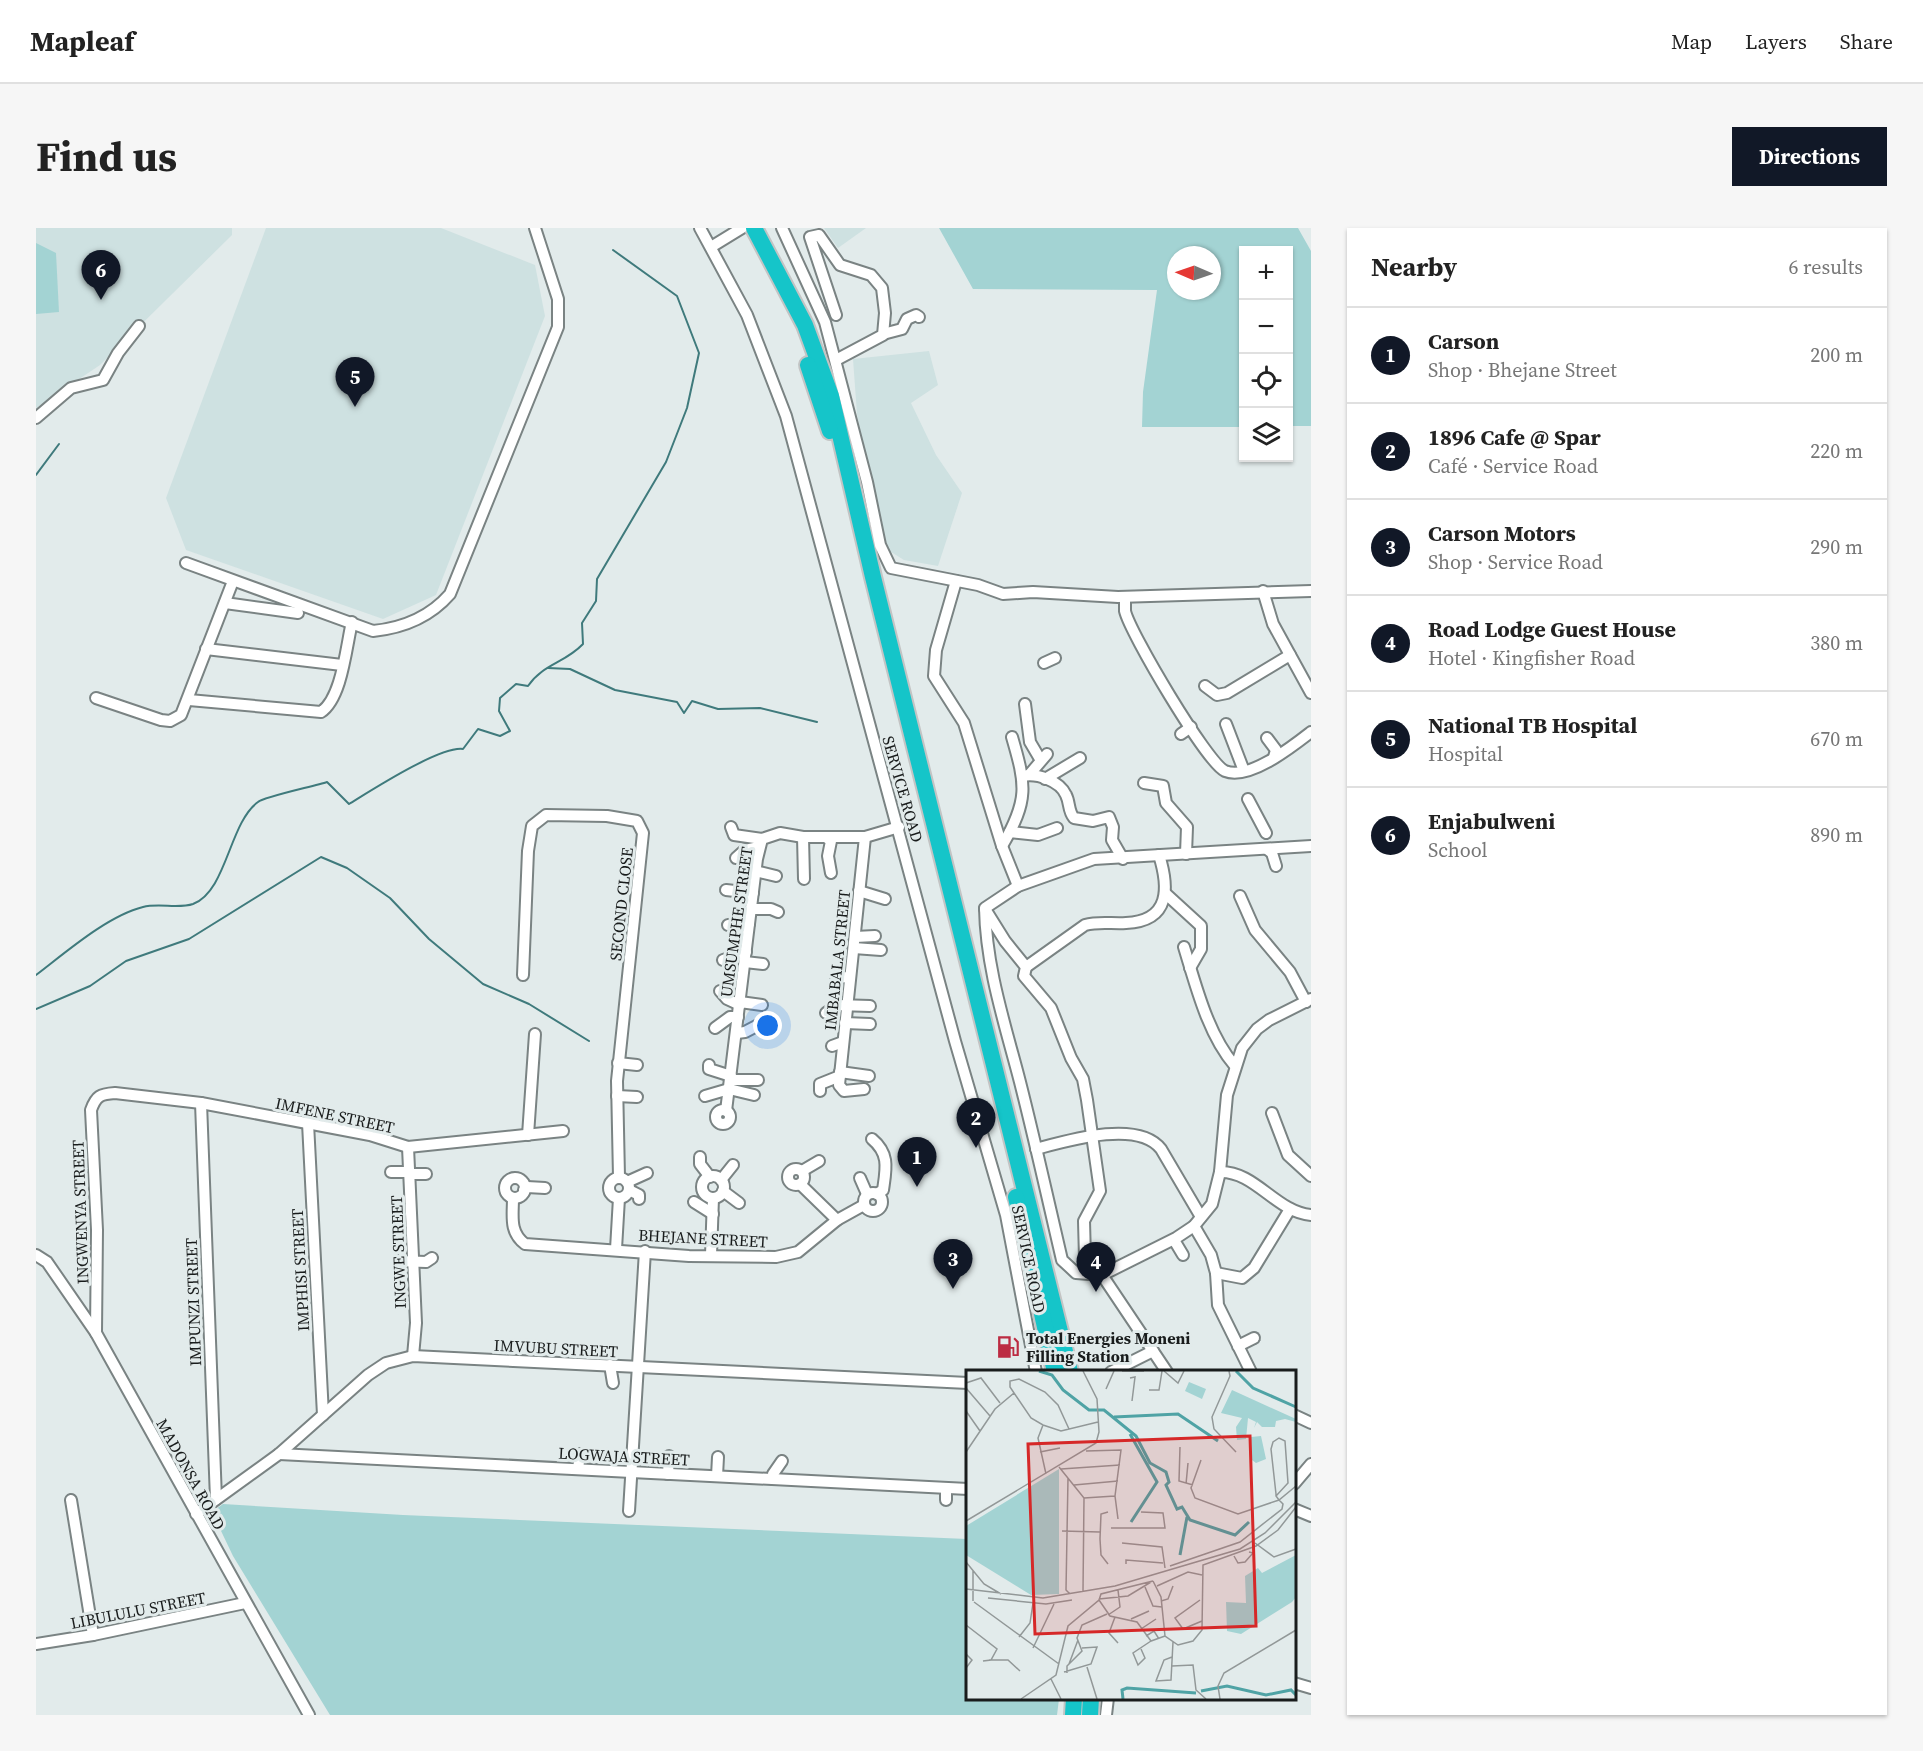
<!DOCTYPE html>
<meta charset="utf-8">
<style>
body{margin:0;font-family:"Source Serif 4",serif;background:#f6f6f6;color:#222}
.controls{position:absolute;right:18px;top:18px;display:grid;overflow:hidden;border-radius:0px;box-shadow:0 2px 4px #0004}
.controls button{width:54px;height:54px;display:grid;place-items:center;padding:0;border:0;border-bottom:2px solid #e0e0e0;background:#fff;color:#222;font:30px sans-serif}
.compass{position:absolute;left:1131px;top:18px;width:54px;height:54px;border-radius:50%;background:#fff;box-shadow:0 2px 4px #0004;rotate:272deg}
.you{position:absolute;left:732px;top:798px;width:21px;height:21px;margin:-15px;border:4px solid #fff;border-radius:50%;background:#1a73e8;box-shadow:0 0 0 9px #1a73e833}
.badge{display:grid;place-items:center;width:39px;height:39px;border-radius:50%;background:#111827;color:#fff;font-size:20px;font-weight:700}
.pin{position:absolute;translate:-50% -50px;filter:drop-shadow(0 2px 3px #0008)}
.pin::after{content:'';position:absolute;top:32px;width:21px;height:18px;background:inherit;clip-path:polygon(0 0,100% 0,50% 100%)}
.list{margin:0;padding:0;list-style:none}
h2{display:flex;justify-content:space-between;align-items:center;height:78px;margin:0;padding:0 24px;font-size:26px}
h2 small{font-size:20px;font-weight:400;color:#767676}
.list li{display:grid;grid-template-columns:39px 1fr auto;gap:18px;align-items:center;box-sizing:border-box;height:96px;padding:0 24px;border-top:2px solid #e0e0e0}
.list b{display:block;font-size:22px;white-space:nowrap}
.list p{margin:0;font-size:20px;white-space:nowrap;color:#767676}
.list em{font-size:20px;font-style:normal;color:#767676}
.icon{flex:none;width:33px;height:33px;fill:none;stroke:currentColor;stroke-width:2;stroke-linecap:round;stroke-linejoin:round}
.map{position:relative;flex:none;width:1275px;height:1487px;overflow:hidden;border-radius:0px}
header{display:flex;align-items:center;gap:36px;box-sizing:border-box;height:84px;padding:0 30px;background:#fff;border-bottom:2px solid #e0e0e0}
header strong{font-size:28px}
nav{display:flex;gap:33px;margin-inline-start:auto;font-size:21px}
.intro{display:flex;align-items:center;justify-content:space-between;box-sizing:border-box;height:144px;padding:0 36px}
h1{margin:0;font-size:42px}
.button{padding:15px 27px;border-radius:0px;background:#111827;color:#fff;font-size:21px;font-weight:700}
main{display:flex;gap:36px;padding:0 36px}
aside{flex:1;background:#fff;border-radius:0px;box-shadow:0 2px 4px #0004}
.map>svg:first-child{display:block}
.built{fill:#cee1e1}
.green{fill:#a3d3d3;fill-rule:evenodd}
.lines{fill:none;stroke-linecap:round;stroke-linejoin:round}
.stream{stroke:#3f7a7c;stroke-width:2}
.minor-casing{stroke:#7a8383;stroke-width:14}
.highway-casing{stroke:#c3c4c4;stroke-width:20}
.minor{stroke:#fff;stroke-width:10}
.highway{stroke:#15c5c9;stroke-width:16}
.labels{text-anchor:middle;stroke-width:6;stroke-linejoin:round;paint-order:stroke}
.street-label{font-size:16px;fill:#191c1c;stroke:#e2ebeb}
.poi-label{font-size:16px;font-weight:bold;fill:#191c1c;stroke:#e2ebeb;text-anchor:start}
.inset-river{fill:none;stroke:#4fa3a5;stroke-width:3}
.inset-road{fill:none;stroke:#929898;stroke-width:1.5}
.view{fill:#d62828;fill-opacity:0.15;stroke:#d62828;stroke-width:3}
.inset-edge{fill:none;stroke:#191c1c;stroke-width:3}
</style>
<header>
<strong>Mapleaf</strong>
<nav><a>Map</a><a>Layers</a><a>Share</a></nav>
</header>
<div class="intro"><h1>Find us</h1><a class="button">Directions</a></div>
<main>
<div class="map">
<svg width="1275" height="1487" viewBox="0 0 1275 1487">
<rect width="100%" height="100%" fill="#e2ebeb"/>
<g class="built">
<path d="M0 0H196V7L64 137 0 180Z"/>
<path d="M230 0H405L499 37 509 88 400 367 347 391 150 322 130 270Z"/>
<path d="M788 0H830L802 20Z"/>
<path d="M893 123 902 157 875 175 900 227 926 265 902 338 868 332 844 317 821 186 817 131Z"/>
</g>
<g class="green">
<path d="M903 0H1262L1275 23V198H1253L1252 22H1208L1207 199H1106L1107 164 1121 62 937 61ZM1140 27H1176V63H1140Z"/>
<path d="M0 15 20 25 23 84 0 86Z"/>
<path d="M187 1276 367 1287 931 1311 932 1470 1023 1471 1021 1487H294L197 1328 176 1284Z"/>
</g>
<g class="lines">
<g class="stream">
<path d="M0 247 23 216"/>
<path d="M512 440 534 441 579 462 641 474 648 485 656 473 682 481 724 480 781 494"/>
<path d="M0 747C29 725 71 688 107 679 123 675 143 681 157 676 191 663 193 595 222 574 227 569 279 558 291 554L313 576C336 562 404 518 427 521L442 501 464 508 474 503 463 483 464 470 480 456 492 458C507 436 529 435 547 416L546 395 560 373 561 351 630 234 651 180 663 125 641 68 577 22"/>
<path d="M0 781 54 758 90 733 153 711 285 629 311 640 354 670 393 711 447 756 493 776 553 813"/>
</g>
<g class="minor-casing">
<g id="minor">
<path d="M664 0 711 87 750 188 919 813 970 987 1000 1144"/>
<path d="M746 0 789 94 831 254 844 317 855 340 942 357 967 366 997 364 1082 369 1275 363"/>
<path d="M675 19 706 0"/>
<path d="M800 87 774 9 783 7 804 37 835 47 846 60 849 85 847 107 800 132"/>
<path d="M847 106 866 101 871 91 880 87 883 89"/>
<path d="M0 190 35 160 67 152 82 125 103 98"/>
<path d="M150 335 337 403C367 400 394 389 414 366L522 99V71L499 0"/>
<path d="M920 353 900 422 898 448 928 495 966 618 982 658"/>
<path d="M1227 363 1237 396 1275 465"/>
<path d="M1089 369C1089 373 1089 379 1089 383 1094 405 1171 535 1189 543 1213 553 1257 518 1275 504"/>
<path d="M189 375 262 385"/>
<path d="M170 421 306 437"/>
<path d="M1008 435 1019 430"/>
<path d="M1169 458 1181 467 1191 465 1254 427"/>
<path d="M60 470 125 492 134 493 145 487 197 353"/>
<path d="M153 472 285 484C306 470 310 419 316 394"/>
<path d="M989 476 994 514 1004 531"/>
<path d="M1190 496 1208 543"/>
<path d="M1145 506 1155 499"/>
<path d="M1231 510 1240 522 1238 529"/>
<path d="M993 547 1011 526"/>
<path d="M987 548C1001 545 1024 553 1030 567 1034 575 1032 583 1038 590L1057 593 1073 589 1077 599 1076 612 1087 631"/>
<path d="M1009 551 1044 530"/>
<path d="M1108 555 1127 558 1130 575 1151 599 1150 626"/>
<path d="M1212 571 1230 605"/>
<path d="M695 599 698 607 726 611"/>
<path d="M974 604 1002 607 1021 600"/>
<path d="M767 609 768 651"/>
<path d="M791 610 795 613 792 628 795 645"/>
<path d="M966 618C993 572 990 557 976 509"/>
<path d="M1275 618 1058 631 982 658 949 680C950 740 969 796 984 854 999 913 1012 972 1026 1032L1040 1045 1066 1047 1140 1010 1158 998 1176 976 1184 944 1191 867 1206 820 1221 801 1233 792 1275 771"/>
<path d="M1231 621 1236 625 1240 638"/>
<path d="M700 630 709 622 723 619"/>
<path d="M719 643 740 648"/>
<path d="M690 662 717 665"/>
<path d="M823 663 849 671"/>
<path d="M1130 666 1165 698V721L1154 740"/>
<path d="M1204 668 1219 702 1254 744 1270 774"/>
<path d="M715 681H735L742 684"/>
<path d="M949 681 969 713 990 739 988 748 1015 780 1035 830 1047 851 1051 872 1064 963 1048 993 1049 1030 1057 1046"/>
<path d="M692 697 713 696"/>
<path d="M819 709 839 708"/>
<path d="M1148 719C1160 758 1172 807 1199 838"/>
<path d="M818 720 845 722"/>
<path d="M687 732 710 724"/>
<path d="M709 734 727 736"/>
<path d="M990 739 1049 697C1063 693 1076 696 1090 695 1135 693 1133 659 1123 627"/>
<path d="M487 747 492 623 496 598 510 587 571 588 601 593 607 605 581 853 583 949"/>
<path d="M800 748 814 750"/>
<path d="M684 763 691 771 704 777"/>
<path d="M704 774 726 777"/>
<path d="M790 785 801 777 834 778"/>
<path d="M809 795 834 796"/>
<path d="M679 800 694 789H702"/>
<path d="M701 805 709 804 728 794"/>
<path d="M796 818 807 814"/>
<path d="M582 835 601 837"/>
<path d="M673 837V841L695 848"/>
<path d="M804 844 833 848"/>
<path d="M695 852H722"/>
<path d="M828 861 808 863 803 857 829 609"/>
<path d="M784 863V856L804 848"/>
<path d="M581 868 601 869"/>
<path d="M669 868 693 861 718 867"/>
<path d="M165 875 180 1271"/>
<circle cx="687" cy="889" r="7"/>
<path d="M690 883 721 631 726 611 744 605 767 609H829L863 599"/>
<path d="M1236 885 1252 927 1275 948"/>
<path d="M272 895 287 1187"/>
<path d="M492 907 499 806"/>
<path d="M836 911C854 926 850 941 847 962L841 966"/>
<path d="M372 919 380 1095 377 1128"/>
<path d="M1000 921C1030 913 1102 891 1125 921L1165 989"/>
<path d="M664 929V936L674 949"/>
<circle cx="760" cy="949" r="8"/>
<path d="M766 943 783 933"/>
<path d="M355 944H373"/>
<path d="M1184 944C1219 943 1240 984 1275 987"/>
<path d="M373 946H390"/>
<circle cx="677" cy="959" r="11"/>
<circle cx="583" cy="960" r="10"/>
<path d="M824 950 831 966"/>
<circle cx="479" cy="960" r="10"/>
<path d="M685 952 697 937"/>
<path d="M591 954 611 945"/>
<path d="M764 956 801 992"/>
<path d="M488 962 491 959 509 960"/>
<path d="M593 962 603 967V971"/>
<path d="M687 963 703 975"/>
<circle cx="837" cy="974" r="9"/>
<path d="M477 970C477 988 473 1004 489 1016L653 1028 740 1029 762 1024 801 992 828 977"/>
<path d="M658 974 677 986"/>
<path d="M1158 998 1175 1027 1180 1045 1182 1077 1215 1144"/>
<path d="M1138 1012 1147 1027"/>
<path d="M580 1021 583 970"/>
<path d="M0 1027 11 1034 60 1105 273 1487"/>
<path d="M675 1027 677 970"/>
<path d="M362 1033 390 1034 396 1030"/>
<path d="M1180 1045 1206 1050 1218 1040 1254 981"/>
<path d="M1066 1047 1131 1144"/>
<path d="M60 1105 61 1002 55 882C60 868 64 866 79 865L165 875 334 907 372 919 527 903"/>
<path d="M1202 1118 1218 1110"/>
<path d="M574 1137 577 1155"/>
<path d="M1075 1144 1117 1123"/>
<path d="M1258 1187 1275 1195"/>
<path d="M243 1226 932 1261"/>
<path d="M542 1241 544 1226"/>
<path d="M632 1246 633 1228"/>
<path d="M681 1248 682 1229"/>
<path d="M737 1251V1246L746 1233"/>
<path d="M1258 1256 1275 1236"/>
<path d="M910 1260V1272"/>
<path d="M35 1272 57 1407"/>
<path d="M1258 1281 1275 1288"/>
<path d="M593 1283 609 1023"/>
<path d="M160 1286 243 1226 332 1147 350 1135 377 1128 932 1155"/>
<path d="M0 1416 57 1407 209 1375"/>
<path d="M1258 1455 1275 1460"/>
<path d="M1070 1487 1072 1470"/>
</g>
</g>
<g class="highway-casing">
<g id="highway">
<path d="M718 0 769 97 795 168 837 349 1034 1144"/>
<path d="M772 137 794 203"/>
<path d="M980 969 1019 1144"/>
<path d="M1037 1487 1038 1470"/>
<path d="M1054 1487 1055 1470"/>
</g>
</g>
<use href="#minor" class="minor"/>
<use href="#highway" class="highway"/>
</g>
<defs>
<g id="fuel-bare" transform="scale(1.8)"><path d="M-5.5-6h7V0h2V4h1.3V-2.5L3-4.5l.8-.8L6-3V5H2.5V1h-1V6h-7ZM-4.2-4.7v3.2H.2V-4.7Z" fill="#bc2b42" stroke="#e2ebeb" stroke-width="2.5" paint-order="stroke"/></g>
</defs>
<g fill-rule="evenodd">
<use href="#fuel-bare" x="972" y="1119"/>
</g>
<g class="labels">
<g class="street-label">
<text transform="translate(867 561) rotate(74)" y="6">SERVICE ROAD</text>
<text transform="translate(585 676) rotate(-84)" y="6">SECOND CLOSE</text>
<text transform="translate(700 694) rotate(-82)" y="6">UMSUMPHE STREET</text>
<text transform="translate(801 732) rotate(-84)" y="6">IMBABALA STREET</text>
<text transform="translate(299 887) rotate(12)" y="6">IMFENE STREET</text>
<text transform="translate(44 984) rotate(-92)" y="6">INGWENYA STREET</text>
<text transform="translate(667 1010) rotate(3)" y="6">BHEJANE STREET</text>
<text transform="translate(362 1024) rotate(-92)" y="6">INGWE STREET</text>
<text transform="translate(993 1031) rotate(78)" y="6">SERVICE ROAD</text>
<text transform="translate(264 1042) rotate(-93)" y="6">IMPHISI STREET</text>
<text transform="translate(157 1074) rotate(-92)" y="6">IMPUNZI STREET</text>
<text transform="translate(520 1120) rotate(3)" y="6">IMVUBU STREET</text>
<text transform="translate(588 1228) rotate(3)" y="6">LOGWAJA STREET</text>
<text transform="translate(155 1246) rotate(61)" y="6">MADONSA ROAD</text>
<text transform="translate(102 1382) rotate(-11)" y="6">LIBULULU STREET</text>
</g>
<g class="poi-label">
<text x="990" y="1116">Total Energies Moneni<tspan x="990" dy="18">Filling Station</tspan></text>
</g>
</g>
<g transform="translate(930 1142)">
<rect width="330" height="330" fill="#e2ebeb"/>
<path d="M223 12 240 19 236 29 219 21ZM266 20 330 49V52L319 49 310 51 309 57H296L291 52 288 58 290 52 282 48 280 69 271 70 270 57 276 48 255 43ZM295 66 300 89 290 93 286 90 285 67ZM93 99V224L65 225 0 185V156ZM330 185V227L326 232 275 264 261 261 260 232 280 233 279 206 292 198 296 203Z" fill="#a3d3d3"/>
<path class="inset-river" d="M73 1 86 5 97 20 123 40H138L170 66 184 93 200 102 203 112 200 115 211 139 216 137 224 150 269 165 283 152M270 1 287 18 330 37M148 47 212 44 252 71M164 64 191 112 165 152M214 185 221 147M235 321 261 316 300 325 325 320 330 325M157 329 156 320 161 318 230 323"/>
<path class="inset-road" d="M156 1H178M198 1 212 13 218 1M263 1 264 6 246 47 248 59 270 82M164 8 169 7 166 31M0 13 15 8 34 33M0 18 24 46M140 19 148 1M183 20H193L196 1M0 41 14 61M77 55 72 68 80 104M103 59 92 35 79 22 53 9 44 11V17L65 48 77 55 95 61 132 52M214 77 213 111 227 115M120 81 155 80 149 126 152 149M0 82 29 39 48 23M74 82 94 78M235 90 225 118 229 128 272 144 313 130 330 116M93 97 118 128 117 221M95 99 154 95M102 108 100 220 104 224M220 114 222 93M108 115 152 111M118 128 149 126M142 142 135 144 134 169 135 185 142 194M0 151 130 73 133 62 131 29 117 1M145 158H199L197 143 175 142M96 161 134 162M156 173 196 177 199 198M289 173 308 187 330 179M268 186 272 193 279 192 287 183 283 182M0 192 18 214 35 224M160 194V190L197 193M204 196 274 172 316 139 317 134 313 130 310 126V124L305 79 307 72 313 68 319 71 322 113 310 126M187 211 195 227 199 266 212 275 227 271 236 260 237 195 290 176 312 160 330 137M191 216 222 202 236 205M179 217 187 236 196 237M0 219 77 228 149 216 274 179 299 163 330 132M22 228 80 234 106 230M133 229 162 226 185 212M133 230 144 246 171 252 185 271 199 266M234 230 209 248 217 259 236 251M7 231V200M195 231 202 229 207 216M8 232 93 294M142 245 154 237 152 220M149 247 143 263 152 273M165 249 183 241M0 255 31 279 25 290 17 291M175 259 190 249M180 266 188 261 193 269M53 267 64 253 67 233M67 278 88 234M175 279 179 288 172 295 167 283 185 271M0 284 6 290 0 298M206 287 198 290 190 311 205 310 207 272M23 290H42L54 301M103 294 112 270M206 296 227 295 230 320 240 329M121 297 131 329M98 302 125 294 131 277 116 278M101 303V296L116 281 111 268 116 255 141 244M85 309 95 329M55 329 90 305 102 256 133 230 135 224 187 211M254 329 252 316 258 303 330 260"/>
<path class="view" d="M284 66 290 256 69 264 62 74Z"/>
<rect width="330" height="330" class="inset-edge"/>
</g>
</svg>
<div class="controls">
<button>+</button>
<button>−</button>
<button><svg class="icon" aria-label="locate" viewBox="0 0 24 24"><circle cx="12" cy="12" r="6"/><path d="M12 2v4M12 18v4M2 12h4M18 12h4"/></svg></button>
<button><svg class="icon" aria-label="layers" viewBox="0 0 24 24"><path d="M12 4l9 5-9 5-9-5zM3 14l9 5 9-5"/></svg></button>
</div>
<svg class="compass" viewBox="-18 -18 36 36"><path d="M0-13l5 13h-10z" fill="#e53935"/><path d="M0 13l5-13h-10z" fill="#767676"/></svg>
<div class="you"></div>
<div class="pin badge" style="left:881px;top:959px">1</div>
<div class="pin badge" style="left:940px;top:920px">2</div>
<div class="pin badge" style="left:917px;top:1061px">3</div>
<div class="pin badge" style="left:1060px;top:1064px">4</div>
<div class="pin badge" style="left:319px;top:179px">5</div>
<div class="pin badge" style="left:65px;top:72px">6</div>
</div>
<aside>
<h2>Nearby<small>6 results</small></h2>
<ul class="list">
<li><span class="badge">1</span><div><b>Carson</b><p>Shop · Bhejane Street</p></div><em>200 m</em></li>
<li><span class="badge">2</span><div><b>1896 Cafe @ Spar</b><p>Café · Service Road</p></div><em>220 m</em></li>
<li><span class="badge">3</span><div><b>Carson Motors</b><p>Shop · Service Road</p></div><em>290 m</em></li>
<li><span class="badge">4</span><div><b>Road Lodge Guest House</b><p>Hotel · Kingfisher Road</p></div><em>380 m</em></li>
<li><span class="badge">5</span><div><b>National TB Hospital</b><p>Hospital</p></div><em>670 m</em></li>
<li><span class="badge">6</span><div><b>Enjabulweni</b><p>School</p></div><em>890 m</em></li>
</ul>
</aside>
</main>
